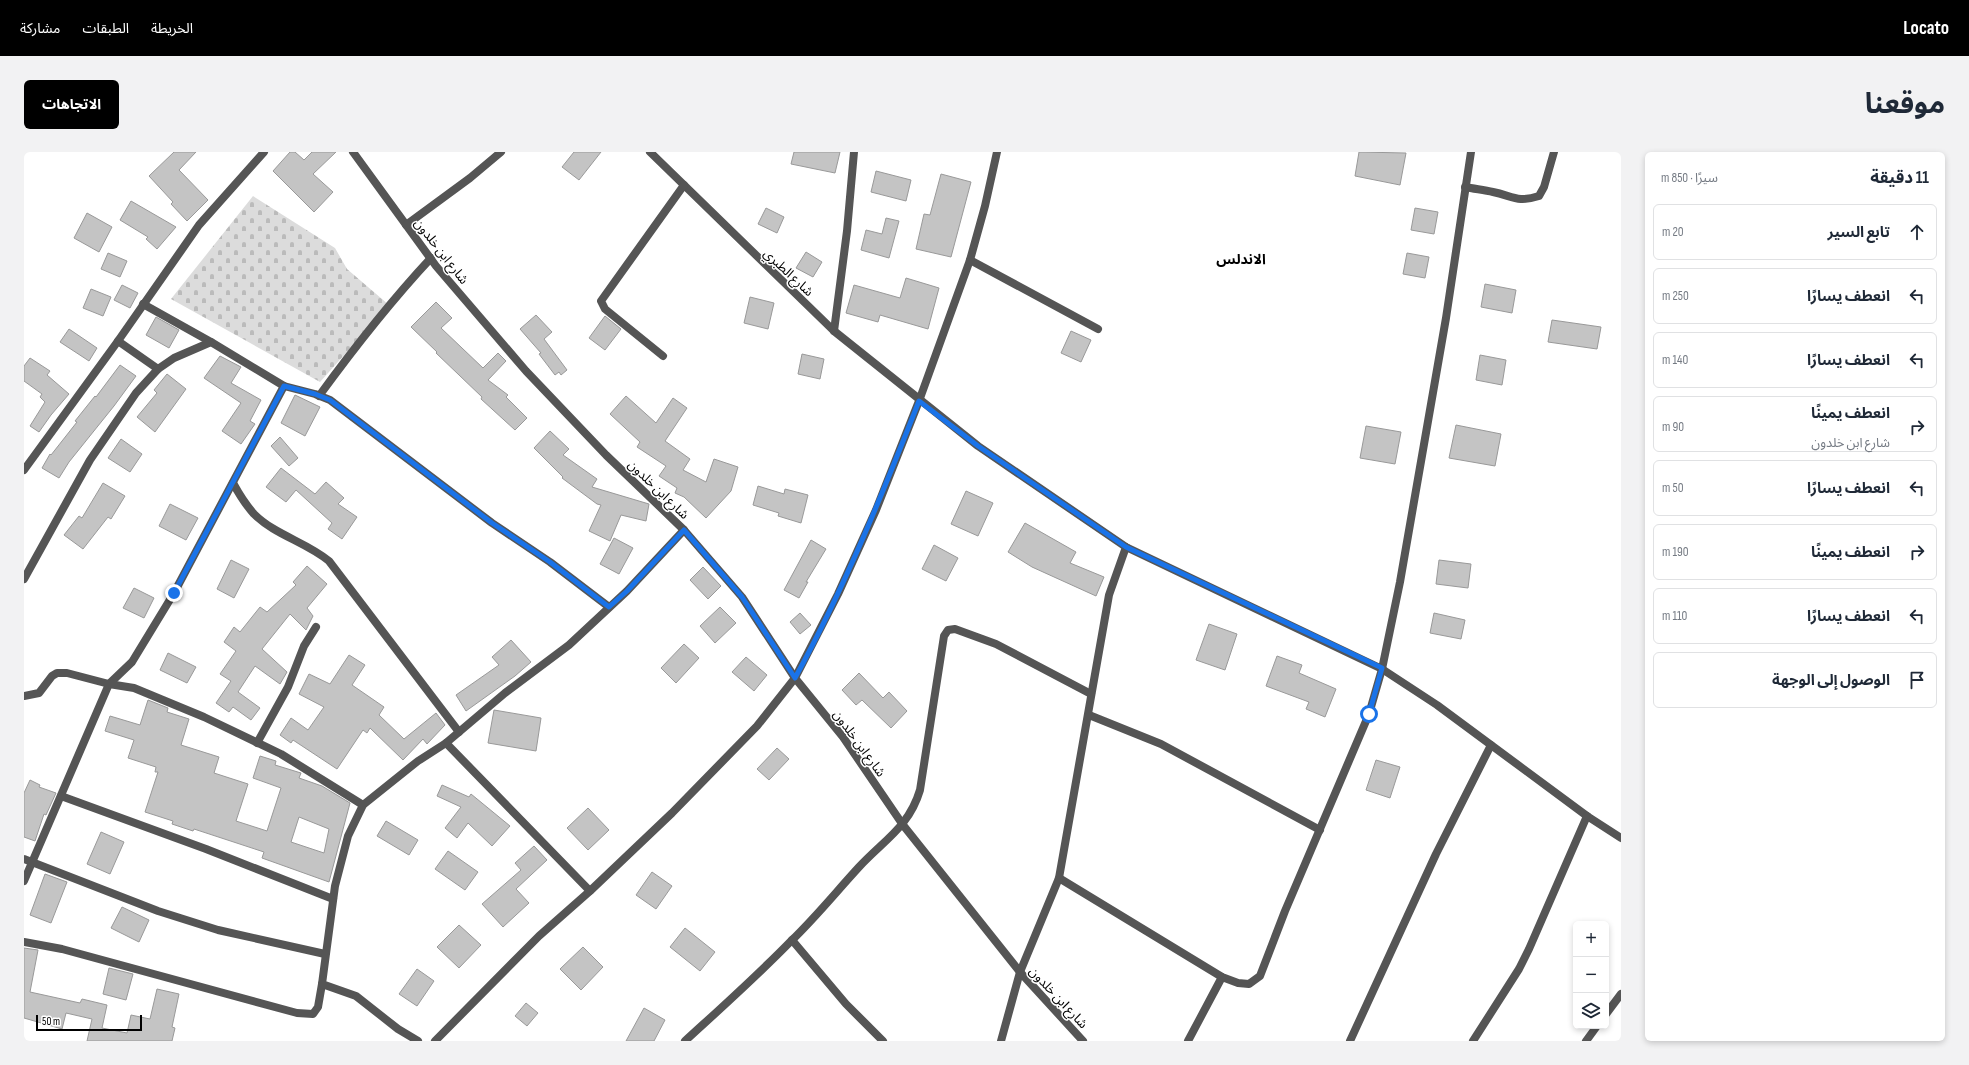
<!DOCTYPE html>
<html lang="ar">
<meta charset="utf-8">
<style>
body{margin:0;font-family:"Sofia Sans Condensed","Noto Sans Arabic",sans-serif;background:#f2f2f3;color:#1f2937;direction:rtl}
.controls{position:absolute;right:12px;bottom:12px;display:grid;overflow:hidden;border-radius:6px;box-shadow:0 2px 6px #0003}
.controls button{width:36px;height:36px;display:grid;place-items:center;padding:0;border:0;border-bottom:1px solid #e0e1e3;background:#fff;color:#1f2937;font:20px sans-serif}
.scale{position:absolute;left:12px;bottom:10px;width:106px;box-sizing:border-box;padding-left:4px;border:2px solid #000;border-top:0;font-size:11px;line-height:14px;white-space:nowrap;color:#000;-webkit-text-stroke:3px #fff;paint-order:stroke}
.stop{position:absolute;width:12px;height:12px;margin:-9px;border:3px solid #1a73e8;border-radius:50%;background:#fff}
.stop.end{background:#1a73e8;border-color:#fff;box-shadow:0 1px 4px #0008}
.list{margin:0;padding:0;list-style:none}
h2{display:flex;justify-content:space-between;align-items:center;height:52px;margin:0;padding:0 16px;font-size:17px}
h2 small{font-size:13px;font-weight:400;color:#747a83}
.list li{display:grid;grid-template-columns:26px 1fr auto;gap:12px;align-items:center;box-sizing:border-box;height:56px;margin:0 8px 8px;padding:0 8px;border:1px solid #e0e1e3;border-radius:6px}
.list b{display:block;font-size:15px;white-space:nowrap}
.list p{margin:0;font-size:13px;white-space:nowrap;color:#747a83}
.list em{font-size:13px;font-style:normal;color:#747a83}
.icon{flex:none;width:22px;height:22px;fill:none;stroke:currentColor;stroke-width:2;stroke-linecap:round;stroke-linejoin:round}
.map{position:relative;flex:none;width:1597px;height:889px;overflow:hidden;direction:ltr;border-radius:6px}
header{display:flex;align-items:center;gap:24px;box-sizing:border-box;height:56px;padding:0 20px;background:#000;color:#fff}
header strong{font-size:19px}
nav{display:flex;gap:22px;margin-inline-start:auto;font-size:14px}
.intro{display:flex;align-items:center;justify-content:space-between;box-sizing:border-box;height:96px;padding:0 24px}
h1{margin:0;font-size:28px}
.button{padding:10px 18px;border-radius:6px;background:#000;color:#fff;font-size:14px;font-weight:700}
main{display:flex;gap:24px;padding:0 24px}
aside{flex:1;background:#fff;border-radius:6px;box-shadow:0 2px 6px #0003}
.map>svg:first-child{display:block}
.cemetery{fill:url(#cemetery-stones)}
.building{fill:#c4c4c4;stroke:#999;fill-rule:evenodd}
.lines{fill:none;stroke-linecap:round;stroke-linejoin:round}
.minor{stroke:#555;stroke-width:8}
.route{stroke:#1a73e8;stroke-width:5}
.labels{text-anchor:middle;stroke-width:3;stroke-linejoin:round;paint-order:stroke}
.street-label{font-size:13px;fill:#000;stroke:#fff}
.neighbourhood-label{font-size:14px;font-weight:bold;fill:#000;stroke:#fff}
</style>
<header>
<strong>Locato</strong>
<nav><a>الخريطة</a><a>الطبقات</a><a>مشاركة</a></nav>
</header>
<div class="intro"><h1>موقعنا</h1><a class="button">الاتجاهات</a></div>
<main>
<aside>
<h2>11 دقيقة<small>سيرًا · 850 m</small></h2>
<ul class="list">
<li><svg class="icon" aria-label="ahead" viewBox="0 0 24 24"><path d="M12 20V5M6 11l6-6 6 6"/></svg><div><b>تابع السير</b></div><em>20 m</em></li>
<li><svg class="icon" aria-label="left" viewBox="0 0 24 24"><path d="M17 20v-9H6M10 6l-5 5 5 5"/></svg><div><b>انعطف يسارًا</b></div><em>250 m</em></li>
<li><svg class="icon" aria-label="left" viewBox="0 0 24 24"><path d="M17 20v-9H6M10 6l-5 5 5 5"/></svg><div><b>انعطف يسارًا</b></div><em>140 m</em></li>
<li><svg class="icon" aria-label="right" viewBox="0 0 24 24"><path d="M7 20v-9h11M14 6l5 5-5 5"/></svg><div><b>انعطف يمينًا</b><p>شارع ابن خلدون</p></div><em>90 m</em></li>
<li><svg class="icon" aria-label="left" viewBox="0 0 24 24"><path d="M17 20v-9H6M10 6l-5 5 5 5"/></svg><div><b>انعطف يسارًا</b></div><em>50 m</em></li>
<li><svg class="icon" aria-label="right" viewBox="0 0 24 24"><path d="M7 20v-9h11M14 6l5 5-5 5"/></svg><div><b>انعطف يمينًا</b></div><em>190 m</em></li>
<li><svg class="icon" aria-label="left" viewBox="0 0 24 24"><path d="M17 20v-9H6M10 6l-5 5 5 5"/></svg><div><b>انعطف يسارًا</b></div><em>110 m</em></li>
<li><svg class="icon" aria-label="arrive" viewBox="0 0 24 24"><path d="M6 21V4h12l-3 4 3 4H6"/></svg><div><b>الوصول إلى الوجهة</b></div></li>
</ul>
</aside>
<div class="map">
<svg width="1597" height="889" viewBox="0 0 1597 889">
<defs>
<pattern id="cemetery-stones" width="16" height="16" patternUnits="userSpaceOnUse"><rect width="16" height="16" fill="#dcdcdc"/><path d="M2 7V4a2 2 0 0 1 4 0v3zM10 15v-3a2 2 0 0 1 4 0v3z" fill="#bbb"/></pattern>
</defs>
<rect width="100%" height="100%" fill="#fff"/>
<path class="cemetery" d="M229 44 311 96 323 117 365 153 296 230 147 147Z"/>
<g class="building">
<path d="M150 0H172L155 18 184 48 163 69 147 52 149 50 125 24Z"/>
<path d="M266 0H271L280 8 288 0H312L289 22 309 40 290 60 249 19Z"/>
<path d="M550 0H577L555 28 538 15Z"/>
<path d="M770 0H816L811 21 767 12Z"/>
<path d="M1335 0 1382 1 1376 33 1331 24Z"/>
<path d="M852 19 887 28 882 49 847 40Z"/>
<path d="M917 22 947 30 927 105 892 97 900 62 906 63Z"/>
<path d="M107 49 152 75 133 97 122 87 124 85 96 68Z"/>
<path d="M742 56 760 65 753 81 734 72Z"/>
<path d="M1391 56 1414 60 1410 82 1387 78Z"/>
<path d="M63 61 88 75 75 100 50 86Z"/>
<path d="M862 66 875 69 865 106 837 98 842 78 858 82Z"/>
<path d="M782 100 798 110 789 125 772 116Z"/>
<path d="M84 101 103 109 96 125 77 117Z"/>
<path d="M1383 101 1405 105 1401 126 1379 122Z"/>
<path d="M882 126 915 136 904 177 856 163 854 170 822 161 830 133 876 146Z"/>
<path d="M1461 132 1492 138 1488 161 1457 155Z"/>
<path d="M98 133 114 141 106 156 90 148Z"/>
<path d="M67 137 87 145 79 164 59 156Z"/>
<path d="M726 145 750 151 744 177 720 171Z"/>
<path d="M412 150 428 166 417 176 459 216 474 201 482 209 464 228 484 243 482 245 503 266 491 278 457 247 458 245 412 201 413 200 387 175Z"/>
<path d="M512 163 528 180 520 187 543 218 537 223 535 220 531 223 515 202 517 201 496 177Z"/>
<path d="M581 164 597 177 581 198 565 186Z"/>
<path d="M132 165 155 178 145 196 122 183Z"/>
<path d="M1528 168 1577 175 1573 197 1524 190Z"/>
<path d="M45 177 73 196 65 209 36 190Z"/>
<path d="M1047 179 1067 188 1057 210 1037 201Z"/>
<path d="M778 202 800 207 796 227 774 222Z"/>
<path d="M1456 203 1482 208 1478 233 1452 228Z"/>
<path d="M196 204 217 215 207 231 237 248 226 269 231 272 217 292 198 279 217 251 180 226Z"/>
<path d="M6 206 26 219 23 223 45 242 27 263 15 280 6 274 21 250 16 245 18 242 0 229V214Z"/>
<path d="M96 213 112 224 90 254 45 310 35 326 18 316 26 302 27 303 53 270 51 269 71 244 72 245Z"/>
<path d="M143 222 162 237 131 280 113 265 133 241 130 238Z"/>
<path d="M271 243 296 255 281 284 257 271Z"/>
<path d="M602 244 632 271 649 246 663 256 641 289 666 307 659 318 682 330 690 307 714 315 707 339 682 366 660 345 651 341 653 336 635 324 642 314 613 295 616 290 586 262Z"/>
<path d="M1432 273 1477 282 1471 314 1425 306Z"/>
<path d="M1342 274 1377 280 1371 312 1336 306Z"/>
<path d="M526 279 545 297 539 303 573 327 568 335 625 352 622 369 597 363 586 389 565 379 577 353 573 352 538 326 539 325 510 296Z"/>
<path d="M256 285 274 306 265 314 247 294Z"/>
<path d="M97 287 118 302 106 320 84 306Z"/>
<path d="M257 316 291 342 302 330 320 346 314 352 333 365 318 387 304 377 308 371 272 338 262 350 242 335Z"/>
<path d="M79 331 101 344 87 367 84 365 59 397 40 383 55 364 58 366Z"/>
<path d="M734 334 760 342 761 337 784 343 777 371 754 364 755 361 729 353Z"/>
<path d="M942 339 969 351 954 384 927 372Z"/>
<path d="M146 352 174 366 162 388 135 374Z"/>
<path d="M1001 371 1052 400 1046 411 1080 425 1072 444 1008 415 984 400Z"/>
<path d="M590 386 609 396 595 422 576 412Z"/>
<path d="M787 388 802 397 782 430H784L775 446 760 438Z"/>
<path d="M910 393 934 406 922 429 898 417Z"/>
<path d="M207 408 225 417 210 446 193 437Z"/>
<path d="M1415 408 1447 412 1444 436 1412 432Z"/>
<path d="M283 414 303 432 283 456 289 464 282 478 266 462 238 497 263 520 256 532 231 514 214 540 236 556 227 568 209 555 205 560 192 551 207 529 196 522 212 499 200 490 210 475 216 480 236 455 243 460 272 433 269 430Z"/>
<path d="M679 415 697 434 684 447 666 428Z"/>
<path d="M110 436 130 446 120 466 99 456Z"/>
<path d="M696 455 712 471 691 491 676 474Z"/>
<path d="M776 461 787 473 776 482 766 470Z"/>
<path d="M1410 461 1441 468 1437 487 1406 481Z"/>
<path d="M1185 472 1213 482 1201 518 1172 508Z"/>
<path d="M487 488 507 510 491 524 442 559 432 543 475 513 468 505Z"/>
<path d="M660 492 675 506 652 531 637 516Z"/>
<path d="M144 501 172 515 163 531 136 518Z"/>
<path d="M325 503 341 513 328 533 360 555 355 563 380 587 412 561 421 573 403 592 399 587 379 608 346 576 343 581 339 578 313 617 269 588 267 591 256 583 267 566 284 578 300 555 275 542 285 522 306 532Z"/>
<path d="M1253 504 1278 513 1275 521 1312 537 1301 565 1282 557 1285 550 1242 534Z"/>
<path d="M722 505 743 523 730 539 708 520Z"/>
<path d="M835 521 859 546 865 540 883 559 867 576 838 548 832 553 818 538Z"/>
<path d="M124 548 144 556 143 560 165 567 157 593 195 605 190 621 224 632 212 669 243 679 257 636 229 626 236 604 252 609 251 613 277 621 275 626 298 634 326 651 305 730 238 706 240 700 170 677 169 679 148 672 149 669 121 660 134 620H131L132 615 104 606 110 588 81 579 86 564 116 573ZM275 665 305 677 300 701 267 690Z"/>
<path d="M470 558 517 566 512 599 464 591Z"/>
<path d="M753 596 765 607 745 628 733 617Z"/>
<path d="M1352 608 1376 615 1366 646 1342 638Z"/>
<path d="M6 628 16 633 15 635 32 641 22 663 20 662 11 689 0 685V641Z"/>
<path d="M418 633 445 645 447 642 486 674 468 694 444 671 433 686 421 676 437 655 413 644Z"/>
<path d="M564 656 585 678 564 698 543 676Z"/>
<path d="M362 669 394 688 385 703 353 684Z"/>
<path d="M77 680 100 690 86 722 63 712Z"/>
<path d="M510 694 523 708 492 737 505 751 479 775 458 752 497 718 491 711Z"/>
<path d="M424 699 454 720 441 738 411 717Z"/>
<path d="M628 720 648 734 632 757 612 743Z"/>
<path d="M21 722 43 730 27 771 6 763Z"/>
<path d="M98 755 125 768 115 790 87 776Z"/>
<path d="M435 773 457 793 435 816 413 795Z"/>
<path d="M661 776 691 800 676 819 646 795Z"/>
<path d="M559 795 579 815 557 838 536 817Z"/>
<path d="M0 796 14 798 6 840 56 851 58 847 83 853 78 876 103 881 107 863 126 867 133 837 155 842 148 875 151 876 148 889H63L68 867 42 861 38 877 0 866Z"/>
<path d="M85 816 109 822 102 848 79 842Z"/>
<path d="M393 817 410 829 393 854 375 842Z"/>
<path d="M502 851 514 861 503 874 491 864Z"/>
<path d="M620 856 641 868 630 889H602Z"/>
</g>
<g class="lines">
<g class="minor">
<path d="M329 0 412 114 502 219 582 303 660 378 718 445 771 526 819 585 879 673 996 820 1059 889"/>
<path d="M626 0 810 179 954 294 1102 395 1358 517 1413 553 1563 664 1597 686"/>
<path d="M1441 35C1451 37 1460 38 1469 40 1489 44 1493 51 1515 44L1520 35 1530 0"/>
<path d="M382 73 446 26 477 0"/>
<path d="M946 108 1074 177"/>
<path d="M119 152 187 190"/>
<path d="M810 179 823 79 830 0"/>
<path d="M94 189 134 217"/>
<path d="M639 204 581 157 577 149 660 33"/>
<path d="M260 234 291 242 306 248 468 371 526 410 585 455"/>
<path d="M295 244C330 196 366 150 407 106"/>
<path d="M0 318 94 189 175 73 240 0"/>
<path d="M209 331C215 342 221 352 230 362 251 383 282 390 305 409L435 580"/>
<path d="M0 427 66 308 112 241 134 217 150 206 187 190 260 234 150 441 108 510 85 532 0 729"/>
<path d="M0 544 15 541 28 524 33 521H43L85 532 110 536 180 565 257 602 339 653"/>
<path d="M1065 563 1137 592 1296 678"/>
<path d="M233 591 264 535 280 494 292 475"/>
<path d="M422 591 566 739"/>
<path d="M37 644 182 697 309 747"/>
<path d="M0 707 134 759 194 778 301 802"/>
<path d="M1035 726 1198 825 1214 831 1225 832 1236 824 1261 759 1345 562 1358 517 1376 430 1422 166 1447 0"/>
<path d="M768 788 822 852 859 889"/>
<path d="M0 790 38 797 273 861 289 862 294 855 298 832"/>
<path d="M1582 862 1597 842"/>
<path d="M394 889 374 877 332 844 298 832 311 734 324 684 339 653 394 609 422 591 481 541 545 493 603 439 660 378"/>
<path d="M411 889 515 784 566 739 648 661 733 574 771 526 814 442 852 358 895 249 946 108 961 54 973 0"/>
<path d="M661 889C697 856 733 824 767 789 791 766 812 740 835 715 860 688 885 675 896 638L920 484 924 478 931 477 972 492 1067 542"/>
<path d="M977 889 996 820 1035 726 1085 443 1102 395"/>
<path d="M1164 889 1198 825"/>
<path d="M1326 889 1412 702 1467 593"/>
<path d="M1449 889 1495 817 1505 797 1563 664"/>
<path d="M1562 889 1573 874"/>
</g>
</g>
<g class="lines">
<path class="route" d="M150 441 260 234 291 242 306 248 468 371 526 410 585 455 603 439 660 378 718 445 771 526C820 437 858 343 895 249L954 294 1102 395 1358 516 1345 562"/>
</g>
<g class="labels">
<g class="street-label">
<text transform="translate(418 99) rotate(52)" y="5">شارع ابن خلدون</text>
<text transform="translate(765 120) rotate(43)" y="5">شارع الطبري</text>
<text transform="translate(635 337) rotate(44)" y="5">شارع ابن خلدون</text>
<text transform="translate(836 591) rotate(54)" y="5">شارع ابن خلدون</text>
<text transform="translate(1035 845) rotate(47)" y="5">شارع ابن خلدون</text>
</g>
<g class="neighbourhood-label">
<text x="1217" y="112">الاندلس</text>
</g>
</g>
</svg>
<div class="controls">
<button>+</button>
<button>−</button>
<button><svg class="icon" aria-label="layers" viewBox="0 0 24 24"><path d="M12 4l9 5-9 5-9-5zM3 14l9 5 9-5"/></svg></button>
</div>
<div class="scale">50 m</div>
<div class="stop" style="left:1345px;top:562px"></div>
<div class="stop end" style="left:150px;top:441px"></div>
</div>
</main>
